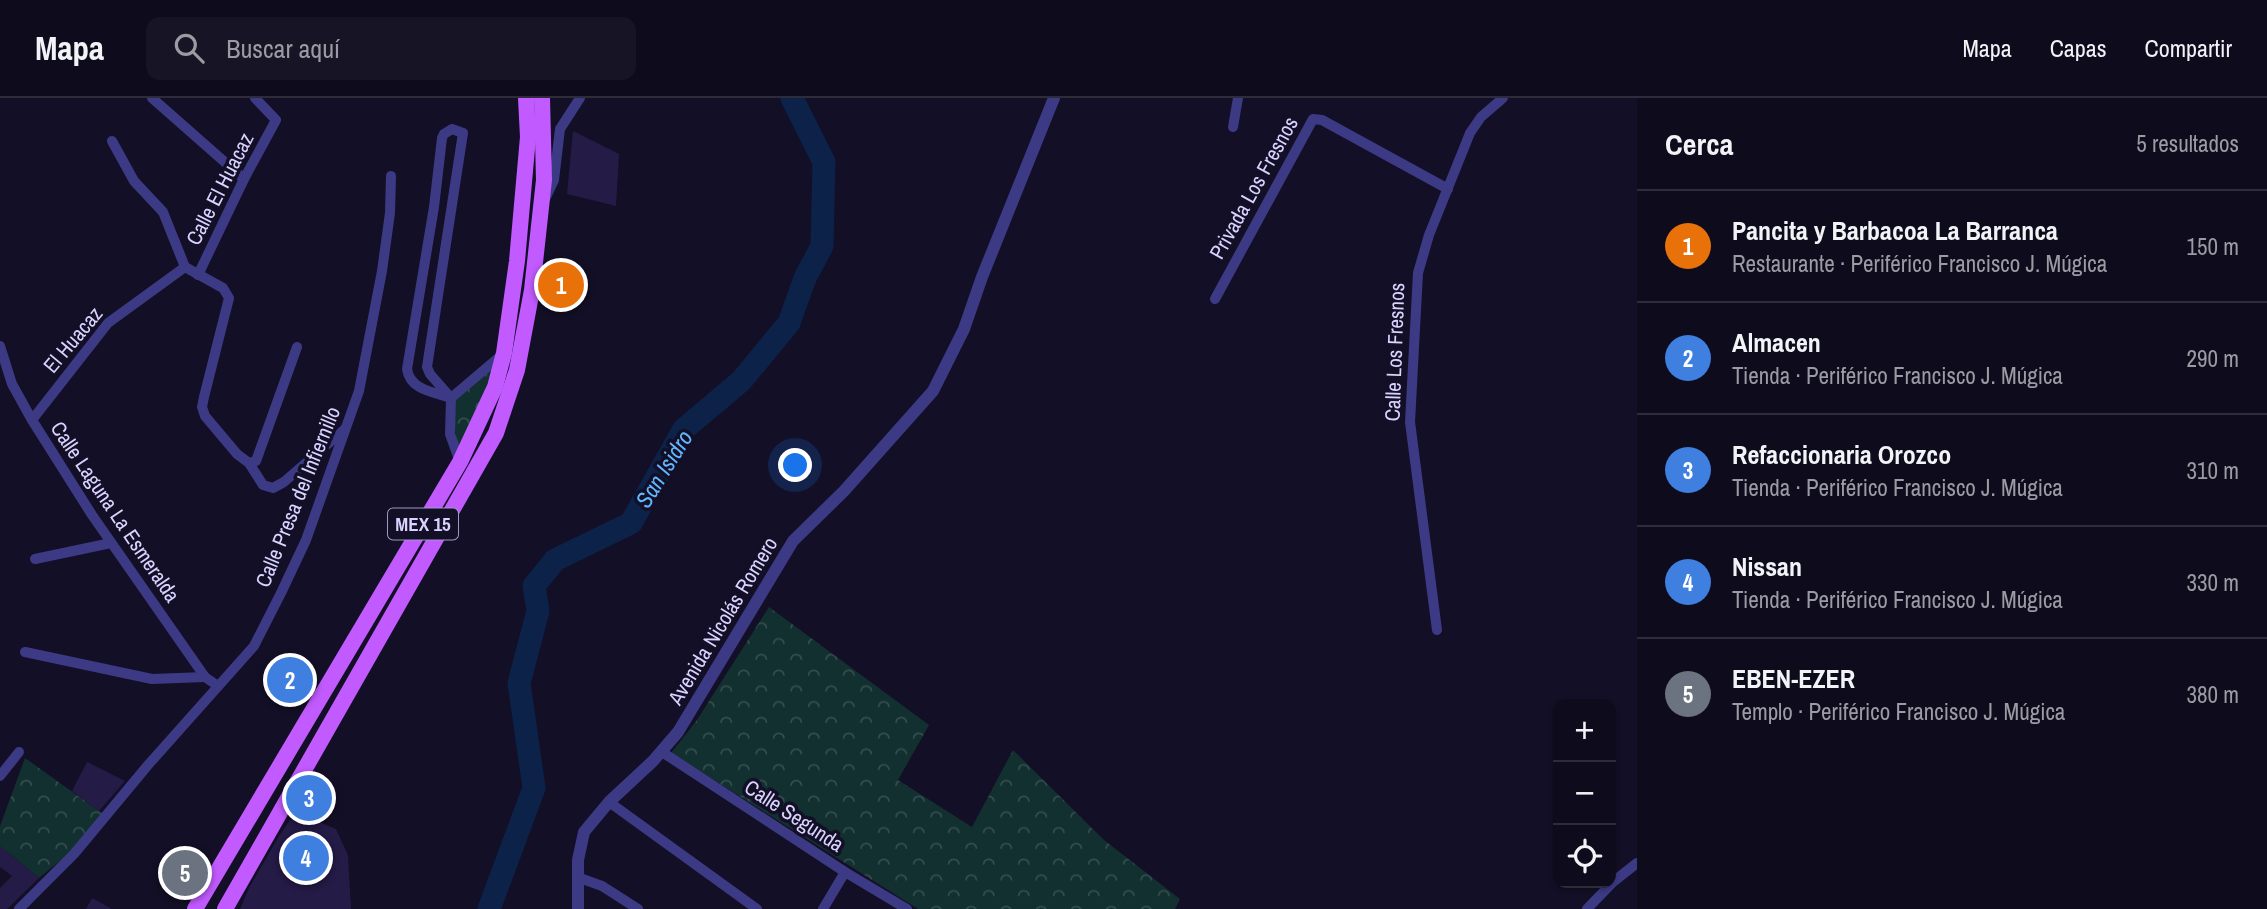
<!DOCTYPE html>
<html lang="es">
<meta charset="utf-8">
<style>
body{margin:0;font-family:"Archivo Narrow",sans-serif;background:#171425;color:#f1f3f6}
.controls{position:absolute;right:21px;bottom:21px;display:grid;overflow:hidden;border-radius:14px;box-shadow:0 2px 5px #0004}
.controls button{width:63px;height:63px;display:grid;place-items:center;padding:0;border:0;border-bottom:2px solid #2e2b3b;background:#0e0b1c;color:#f1f3f6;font:35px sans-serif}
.you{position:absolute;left:796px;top:368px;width:24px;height:24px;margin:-18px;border:5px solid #fff;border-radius:50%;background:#1a73e8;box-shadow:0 0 0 10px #1a73e833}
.badge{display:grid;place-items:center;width:46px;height:46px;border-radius:50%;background:#d93025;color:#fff;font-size:23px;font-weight:700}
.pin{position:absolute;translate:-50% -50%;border:4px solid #fff;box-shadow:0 2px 7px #0006}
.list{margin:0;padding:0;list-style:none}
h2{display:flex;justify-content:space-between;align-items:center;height:91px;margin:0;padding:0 28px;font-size:30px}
h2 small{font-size:23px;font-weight:400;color:#9b9ba3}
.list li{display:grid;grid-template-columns:46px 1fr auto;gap:21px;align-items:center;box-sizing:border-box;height:112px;padding:0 28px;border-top:2px solid #2e2b3b}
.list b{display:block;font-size:26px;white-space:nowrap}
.list p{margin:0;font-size:23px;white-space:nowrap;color:#9b9ba3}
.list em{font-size:23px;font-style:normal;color:#9b9ba3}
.icon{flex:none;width:38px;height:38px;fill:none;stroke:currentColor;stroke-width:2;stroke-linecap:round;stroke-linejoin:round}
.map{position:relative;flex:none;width:1637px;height:811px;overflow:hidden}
header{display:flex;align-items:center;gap:42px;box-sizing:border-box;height:98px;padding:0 35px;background:#0e0b1c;border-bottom:2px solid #2e2b3b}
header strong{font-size:33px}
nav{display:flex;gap:38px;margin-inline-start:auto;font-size:24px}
.search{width:490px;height:63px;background:#171425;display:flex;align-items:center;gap:18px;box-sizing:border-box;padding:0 24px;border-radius:14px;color:#9b9ba3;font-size:26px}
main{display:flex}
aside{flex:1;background:#0e0b1c}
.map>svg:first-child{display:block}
.forest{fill:url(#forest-crowns)}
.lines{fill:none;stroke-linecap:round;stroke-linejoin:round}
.river{stroke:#0c2248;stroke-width:23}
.building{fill:#241b47}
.minor{stroke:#3d3a85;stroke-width:10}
.tertiary{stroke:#3d3a85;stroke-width:12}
.primary{stroke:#c25bff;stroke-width:16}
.labels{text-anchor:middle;stroke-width:7;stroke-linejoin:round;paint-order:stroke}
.shield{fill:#130f26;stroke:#9e99be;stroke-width:2}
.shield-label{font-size:19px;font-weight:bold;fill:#d9d4ff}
.street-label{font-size:21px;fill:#d9d4ff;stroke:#130f26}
.water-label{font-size:23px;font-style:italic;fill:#62b6ff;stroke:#130f26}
</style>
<header>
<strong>Mapa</strong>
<div class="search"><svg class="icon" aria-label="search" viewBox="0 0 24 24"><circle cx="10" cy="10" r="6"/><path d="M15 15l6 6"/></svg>Buscar aquí</div>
<nav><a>Mapa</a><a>Capas</a><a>Compartir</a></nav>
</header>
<main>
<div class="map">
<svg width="1637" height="811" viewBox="0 0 1637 811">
<defs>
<pattern id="forest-crowns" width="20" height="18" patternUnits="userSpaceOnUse" patternTransform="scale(1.75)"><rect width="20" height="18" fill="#12302f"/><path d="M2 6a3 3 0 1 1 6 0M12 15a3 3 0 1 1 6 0" fill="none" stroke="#344d4e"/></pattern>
</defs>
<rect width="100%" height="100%" fill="#130f26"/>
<g class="forest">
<path d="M496 266 458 353 453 318 454 302Z"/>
<path d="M769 509 929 627 898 682 972 729 1013 652 1104 742 1180 801 1175 811H918L671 655 697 622Z"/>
<path d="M25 660 102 715 72 753 39 780 5 752 0 758V728Z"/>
</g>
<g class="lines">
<path class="river" d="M489 811 534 690 519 585 538 513 534 488 555 462 631 425 684 331 741 283 789 225 805 180 822 148 824 64 792 0"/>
</g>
<g class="building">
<path d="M573 33 619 56 616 108 567 96Z"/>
<path d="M87 664 125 683 99 713 72 693Z"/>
<path d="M296 714 336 731 348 757 351 811H240L249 790 279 738Z"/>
<path d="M0 748 39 780 7 811H0V790L12 778 0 769Z"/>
<path d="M92 800 112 811H86Z"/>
</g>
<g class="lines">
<g class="minor">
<path d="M152 0 244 81"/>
<path d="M1233 29 1238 0"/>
<path d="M112 43 134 83 163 114 185 169"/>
<path d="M545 101 554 82 560 31 580 0"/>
<path d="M185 169 223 190 229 200 204 299 202 309 205 318 237 356 249 365 263 387 273 390 284 384 345 331"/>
<path d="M198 177 244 81 276 22 255 0"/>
<path d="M1215 201 1313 21 1322 22 1448 91"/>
<path d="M0 248 12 286 32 322 92 417 205 579 218 588"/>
<path d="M451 300C433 294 410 292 407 271L434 109 442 40 444 36 452 31 463 35 427 269 430 276 451 300 450 336 460 364"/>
<path d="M451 300 504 255"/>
<path d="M32 322 108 225 185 169"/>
<path d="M249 365 256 363 297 249"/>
<path d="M35 461 111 445"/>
<path d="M1437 532 1410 324 1418 175 1429 137 1470 35 1481 19 1503 0"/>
<path d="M25 554 152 581 205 579"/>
<path d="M662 654 845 774 907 811"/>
<path d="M0 678 19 654"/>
<path d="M609 704 757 811"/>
<path d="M577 779 602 788 638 811"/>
<path d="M19 811 74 756 148 667 254 548 281 495 306 442 359 293 382 173 390 115 391 78"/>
<path d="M823 811 845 774"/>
<path d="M1587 811 1613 784 1637 765"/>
</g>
<path class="tertiary" d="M578 811V762L584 734 609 704 653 663 678 634 793 443 844 393 933 293 964 231 982 179 1054 0"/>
<g class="primary">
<path d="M195 811 460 364 495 289 504 255 517 163 528 39 526 0"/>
<path d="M225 811 496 335 517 272 532 192 544 82 542 0"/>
</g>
</g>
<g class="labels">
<rect class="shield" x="388" y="410.5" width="70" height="31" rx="5"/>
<g class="shield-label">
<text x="423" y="433">MEX 15</text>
</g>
<g class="street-label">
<text transform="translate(1254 90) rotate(-61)" y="7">Privada Los Fresnos</text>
<text transform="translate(220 91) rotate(-63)" y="7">Calle El Huacaz</text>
<text transform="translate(73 242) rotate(-50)" y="7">El Huacaz</text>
<text transform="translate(1395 254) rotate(-88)" y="7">Calle Los Fresnos</text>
<text transform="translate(298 399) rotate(-68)" y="7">Calle Presa del Infiernillo</text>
<text transform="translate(115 414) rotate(56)" y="7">Calle Laguna La Esmeralda</text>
<text transform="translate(723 523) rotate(-59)" y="7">Avenida Nicolás Romero</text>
<text transform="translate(794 718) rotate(33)" y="7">Calle Segunda</text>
</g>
<g class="water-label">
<text transform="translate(664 371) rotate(-58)" y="8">San Isidro</text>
</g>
</g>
</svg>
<div class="controls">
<button>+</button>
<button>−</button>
<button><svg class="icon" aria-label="locate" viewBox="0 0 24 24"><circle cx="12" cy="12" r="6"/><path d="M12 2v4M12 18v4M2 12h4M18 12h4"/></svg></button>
</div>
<div class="you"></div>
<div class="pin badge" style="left:561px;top:187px;background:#e8710a">1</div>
<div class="pin badge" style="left:290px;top:582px;background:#3f7fe0">2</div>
<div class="pin badge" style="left:309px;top:700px;background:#3f7fe0">3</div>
<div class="pin badge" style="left:306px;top:760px;background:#3f7fe0">4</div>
<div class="pin badge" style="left:185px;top:775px;background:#6b7280">5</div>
</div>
<aside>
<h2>Cerca<small>5 resultados</small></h2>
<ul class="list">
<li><span class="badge" style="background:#e8710a">1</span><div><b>Pancita y Barbacoa La Barranca</b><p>Restaurante · Periférico Francisco J. Múgica</p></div><em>150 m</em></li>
<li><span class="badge" style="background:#3f7fe0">2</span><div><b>Almacen</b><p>Tienda · Periférico Francisco J. Múgica</p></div><em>290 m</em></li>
<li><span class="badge" style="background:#3f7fe0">3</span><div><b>Refaccionaria Orozco</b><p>Tienda · Periférico Francisco J. Múgica</p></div><em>310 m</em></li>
<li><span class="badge" style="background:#3f7fe0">4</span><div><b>Nissan</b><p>Tienda · Periférico Francisco J. Múgica</p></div><em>330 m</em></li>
<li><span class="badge" style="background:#6b7280">5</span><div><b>EBEN-EZER</b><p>Templo · Periférico Francisco J. Múgica</p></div><em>380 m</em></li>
</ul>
</aside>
</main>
